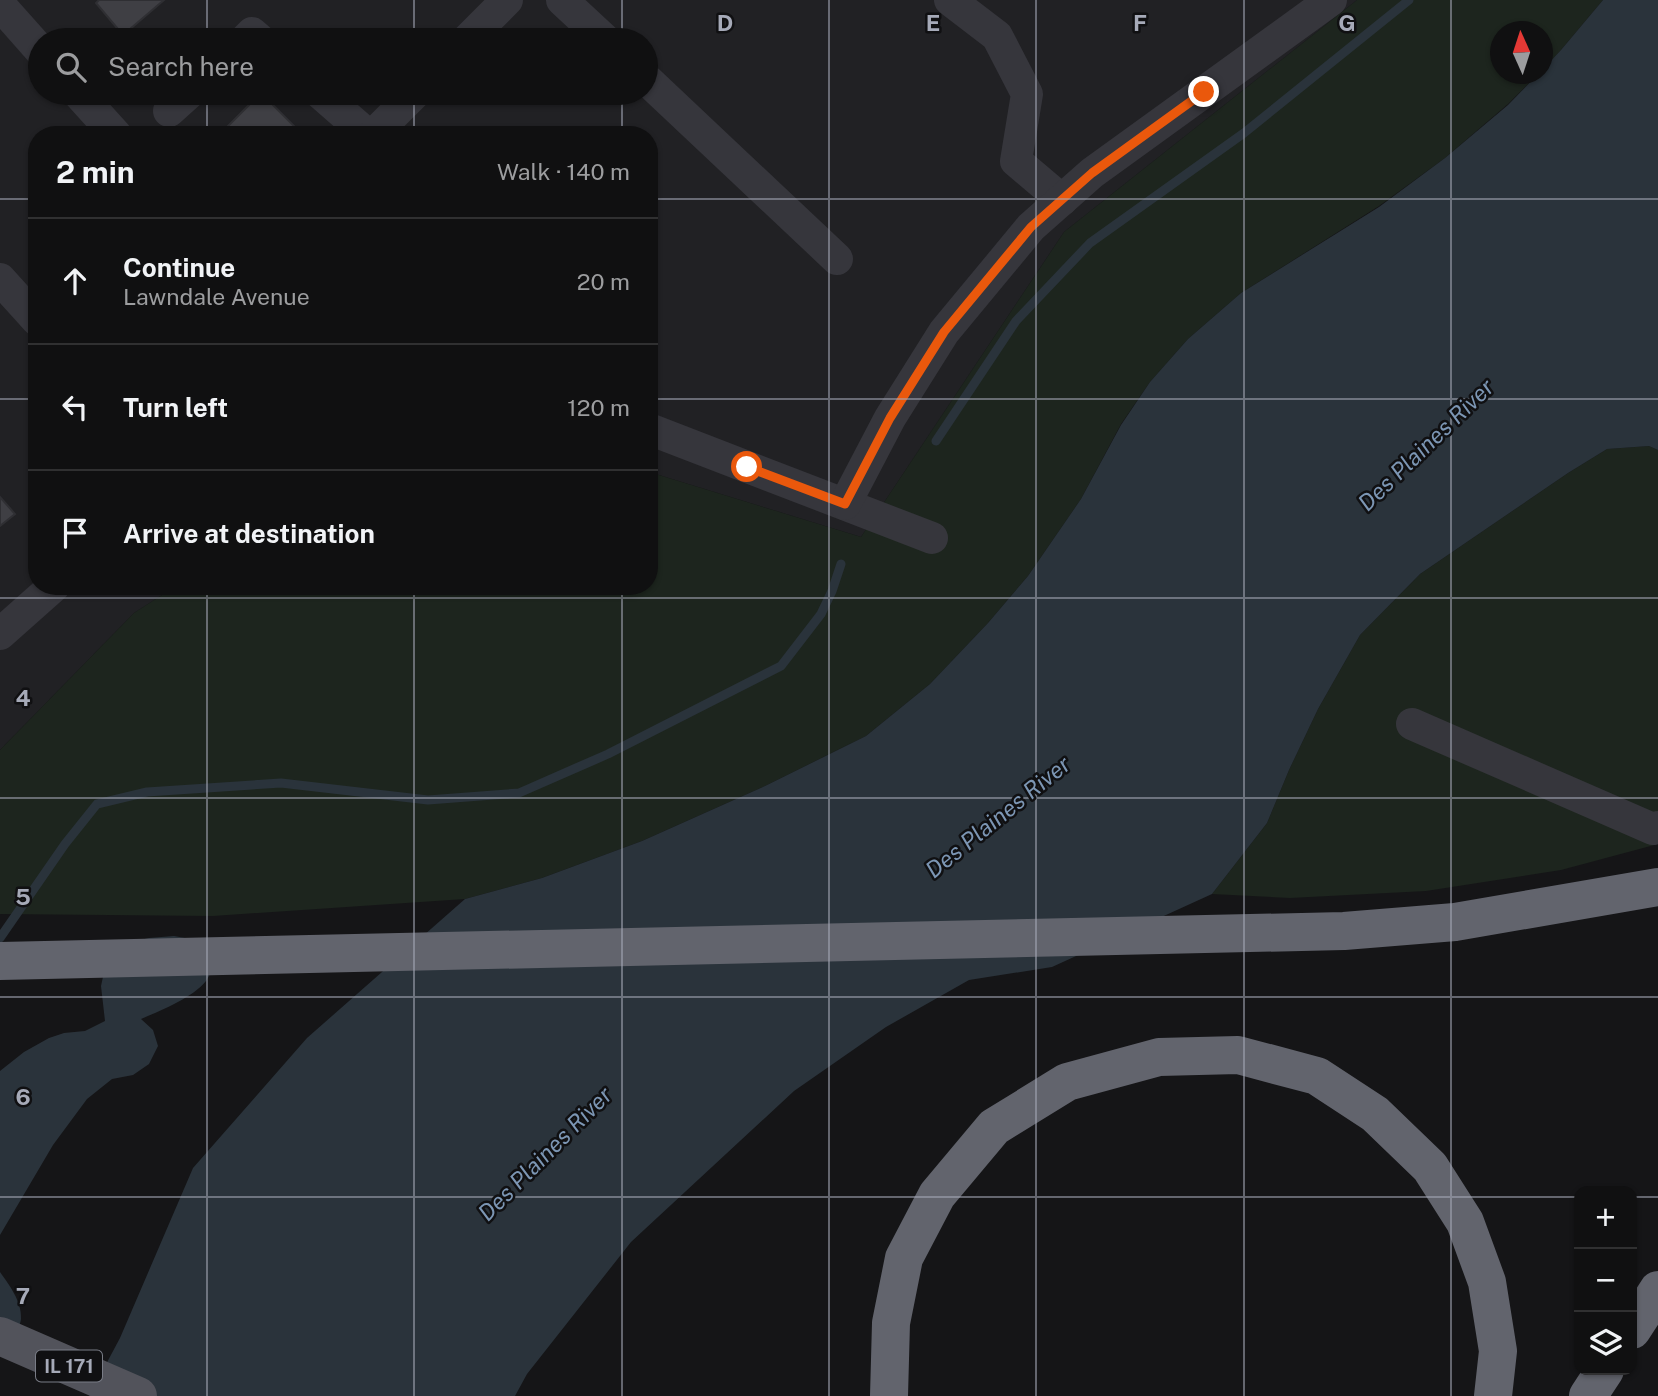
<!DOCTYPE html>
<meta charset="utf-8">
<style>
body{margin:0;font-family:"Public Sans",sans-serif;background:#19191a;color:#f1f3f6}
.controls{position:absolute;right:21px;bottom:21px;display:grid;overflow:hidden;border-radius:14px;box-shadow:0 2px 5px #0004}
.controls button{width:63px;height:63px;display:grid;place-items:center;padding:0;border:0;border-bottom:2px solid #303031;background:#101011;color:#f1f3f6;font:35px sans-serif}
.compass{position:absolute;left:1490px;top:21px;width:63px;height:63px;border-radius:50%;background:#101011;box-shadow:0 2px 5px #0004;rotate:357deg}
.stop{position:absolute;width:21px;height:21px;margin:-16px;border:5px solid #ea580c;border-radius:50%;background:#fff}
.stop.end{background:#ea580c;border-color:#fff;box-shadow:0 2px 7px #0008}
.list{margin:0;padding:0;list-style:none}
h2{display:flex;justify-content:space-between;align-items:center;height:91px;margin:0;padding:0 28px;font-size:30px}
h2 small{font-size:23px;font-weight:400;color:#9c9d9f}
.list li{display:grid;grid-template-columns:46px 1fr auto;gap:21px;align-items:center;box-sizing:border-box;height:126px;padding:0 28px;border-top:2px solid #303031}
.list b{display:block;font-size:26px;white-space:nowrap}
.list p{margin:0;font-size:23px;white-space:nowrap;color:#9c9d9f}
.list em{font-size:23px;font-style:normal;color:#9c9d9f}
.icon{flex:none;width:38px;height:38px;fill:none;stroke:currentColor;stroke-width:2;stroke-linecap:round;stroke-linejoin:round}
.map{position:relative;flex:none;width:1658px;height:1396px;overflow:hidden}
.search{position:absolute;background:#101011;box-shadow:0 2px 5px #0004;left:28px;top:28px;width:630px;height:77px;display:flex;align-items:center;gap:18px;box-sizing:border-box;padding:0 24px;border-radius:38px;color:#9c9d9f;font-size:26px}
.panel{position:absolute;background:#101011;box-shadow:0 2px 5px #0004;left:28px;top:126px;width:630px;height:469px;border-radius:28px}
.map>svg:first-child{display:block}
.built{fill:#212124;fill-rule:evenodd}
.green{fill:#1d251e}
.water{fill:#2a333b}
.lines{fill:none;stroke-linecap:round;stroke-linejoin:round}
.stream{stroke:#2a333b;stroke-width:9}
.building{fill:#3f3f44;stroke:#2f2f33;stroke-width:2}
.minor{stroke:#36363c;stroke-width:32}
.major{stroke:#52535b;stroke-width:38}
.highway{stroke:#62646d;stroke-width:38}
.route{stroke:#ea580c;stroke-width:9}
.grid{fill:none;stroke:#a6aab8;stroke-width:2;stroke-opacity:0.55}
.labels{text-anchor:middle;stroke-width:5;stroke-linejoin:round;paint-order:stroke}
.shield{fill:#101012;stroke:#797c86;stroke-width:2}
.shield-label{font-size:19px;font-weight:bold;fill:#a6aab8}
.water-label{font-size:23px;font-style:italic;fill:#7c96b4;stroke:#101012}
.grid-label{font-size:23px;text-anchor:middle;font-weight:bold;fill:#a6aab8;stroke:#101012;stroke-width:5;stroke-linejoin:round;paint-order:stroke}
</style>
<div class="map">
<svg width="1658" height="1396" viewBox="0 0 1658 1396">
<rect width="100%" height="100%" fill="#151517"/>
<path class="built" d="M0 0H1357L1064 232 861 537 649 472V135H37V586H176L134 613 0 750ZM40 40H646V93H40Z"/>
<g class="green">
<path d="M1357 0H1603L1561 50 1543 69 1542 32H1500V74H1538L1508 104 1445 158 1379 206 1241 293 1188 339 1150 382 1121 424 1081 499 1028 576 988 623 930 684 866 736 765 786 642 841 542 878 465 899 213 916 0 914V750L134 613 176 586H649V472L861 537 1064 232Z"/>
<path d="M1649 446 1658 450V844L1561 870 1426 891 1290 898 1212 894 1267 823 1289 770 1318 709 1360 635 1420 574 1568 473 1607 449Z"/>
</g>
<g class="water">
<path d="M1603 0H1658V450L1649 446 1607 449 1568 473 1420 574 1360 635 1318 709 1289 770 1267 823 1212 894 1052 967 969 980 886 1027 794 1091 631 1242 527 1374 515 1396H89L120 1338 193 1168 307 1038 465 899 542 878 642 841 765 786 866 736 930 684 988 623 1028 576 1081 499 1121 425 1150 382 1188 339 1241 293 1379 207 1445 158 1508 105 1538 74H1542L1543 69 1561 50Z"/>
<path d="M174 936 196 940 217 960C213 967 210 975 206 981 192 998 162 1010 141 1019L153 1030 158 1046 149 1064 133 1075 112 1079 87 1099 53 1145 0 1235V1071L24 1052 49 1038 64 1033 85 1031 105 1021 101 986 106 963 127 943 149 938Z"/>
<path d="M0 1272C9 1285 22 1301 21 1319 20 1330 7 1344 0 1353Z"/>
</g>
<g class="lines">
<g class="stream">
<path d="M936 441 1016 321 1090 243 1244 133 1409 0"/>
<path d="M0 938 65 844 97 804 147 792 281 783 428 800 519 793 608 754 781 666 821 614 832 591 841 564"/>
</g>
</g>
<g class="building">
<path d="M99 0H164L123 35 96 3Z"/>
<path d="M261 93 294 126 286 135H219Z"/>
<path d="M0 497 15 514 0 526Z"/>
</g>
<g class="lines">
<g class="minor">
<path d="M562 0 605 40"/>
<path d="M950 0 997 36 1027 94 1016 161 1062 200"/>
<path d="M0 5 40 50"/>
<path d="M245 40 252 33 260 40"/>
<path d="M467 40 507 0"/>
<path d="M646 79 837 259"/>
<path d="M78 93 116 135"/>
<path d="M320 93 368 135"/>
<path d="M169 111 189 93"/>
<path d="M373 135 415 93"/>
<path d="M0 279 37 320"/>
<path d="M649 429 932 538"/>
<path d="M845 504 890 418 944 332 1031 227 1092 173 1331 0"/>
<path d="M0 634 54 586"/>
<path d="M1412 724 1653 829 1658 827"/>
</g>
<path class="major" d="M0 1336 138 1396"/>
<g class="highway">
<path d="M0 961 1344 931 1455 922 1658 887"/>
<path d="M1632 1330 1658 1290"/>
<path d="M889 1396 891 1323 904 1258 937 1195 994 1127 1067 1082 1159 1057 1238 1055 1317 1076 1375 1114 1430 1167 1465 1222 1487 1282 1498 1351 1493 1396"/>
<path d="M1588 1396 1605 1370"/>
</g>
</g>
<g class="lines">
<path class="route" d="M747 467 845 504 890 418 944 332 1031 227 1092 173 1204 92"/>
</g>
<path class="grid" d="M207 0V40M414 0V40M622 0V40M829 0V1396M1036 0V1396M1244 0V1396M1451 0V1396M207 93V135M414 93V135M622 93V135M0 199H37M649 199H1658M0 399H37M649 399H1658M207 586V1396M414 586V1396M622 586V1396M0 598H1658M0 798H1658M0 997H1658M0 1197H1579M1632 1197H1658"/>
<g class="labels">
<rect class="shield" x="36" y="1350.5" width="66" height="31" rx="5"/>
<g class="shield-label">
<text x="69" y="1373">IL 171</text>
</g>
<g class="water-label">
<text transform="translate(1426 445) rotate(-44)" y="8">Des Plaines River</text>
<text transform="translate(998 817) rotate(-39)" y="8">Des Plaines River</text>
<text transform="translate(545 1154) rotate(-45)" y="8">Des Plaines River</text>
</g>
</g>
<g class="grid-label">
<text x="725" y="31">D</text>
<text x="933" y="31">E</text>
<text x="1140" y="31">F</text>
<text x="1347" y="31">G</text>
<text x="23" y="706">4</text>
<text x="23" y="905">5</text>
<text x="23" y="1105">6</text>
<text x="23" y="1304">7</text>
</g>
</svg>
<div class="controls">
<button>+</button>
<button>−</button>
<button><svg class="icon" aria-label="layers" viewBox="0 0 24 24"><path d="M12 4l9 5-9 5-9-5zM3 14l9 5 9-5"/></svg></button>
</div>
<svg class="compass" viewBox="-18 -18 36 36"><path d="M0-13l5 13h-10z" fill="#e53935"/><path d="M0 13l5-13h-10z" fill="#9c9d9f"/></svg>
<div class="stop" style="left:747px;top:467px"></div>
<div class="stop end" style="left:1204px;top:92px"></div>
<div class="search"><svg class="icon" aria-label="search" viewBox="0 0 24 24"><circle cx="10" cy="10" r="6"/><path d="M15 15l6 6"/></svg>Search here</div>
<section class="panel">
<h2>2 min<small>Walk · 140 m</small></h2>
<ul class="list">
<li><svg class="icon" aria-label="ahead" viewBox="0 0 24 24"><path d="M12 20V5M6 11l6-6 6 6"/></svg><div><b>Continue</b><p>Lawndale Avenue</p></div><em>20 m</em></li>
<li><svg class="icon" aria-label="left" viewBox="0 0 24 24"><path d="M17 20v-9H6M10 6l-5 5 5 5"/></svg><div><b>Turn left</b></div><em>120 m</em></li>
<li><svg class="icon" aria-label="arrive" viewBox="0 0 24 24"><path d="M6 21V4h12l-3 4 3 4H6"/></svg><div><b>Arrive at destination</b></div></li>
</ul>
</section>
</div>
